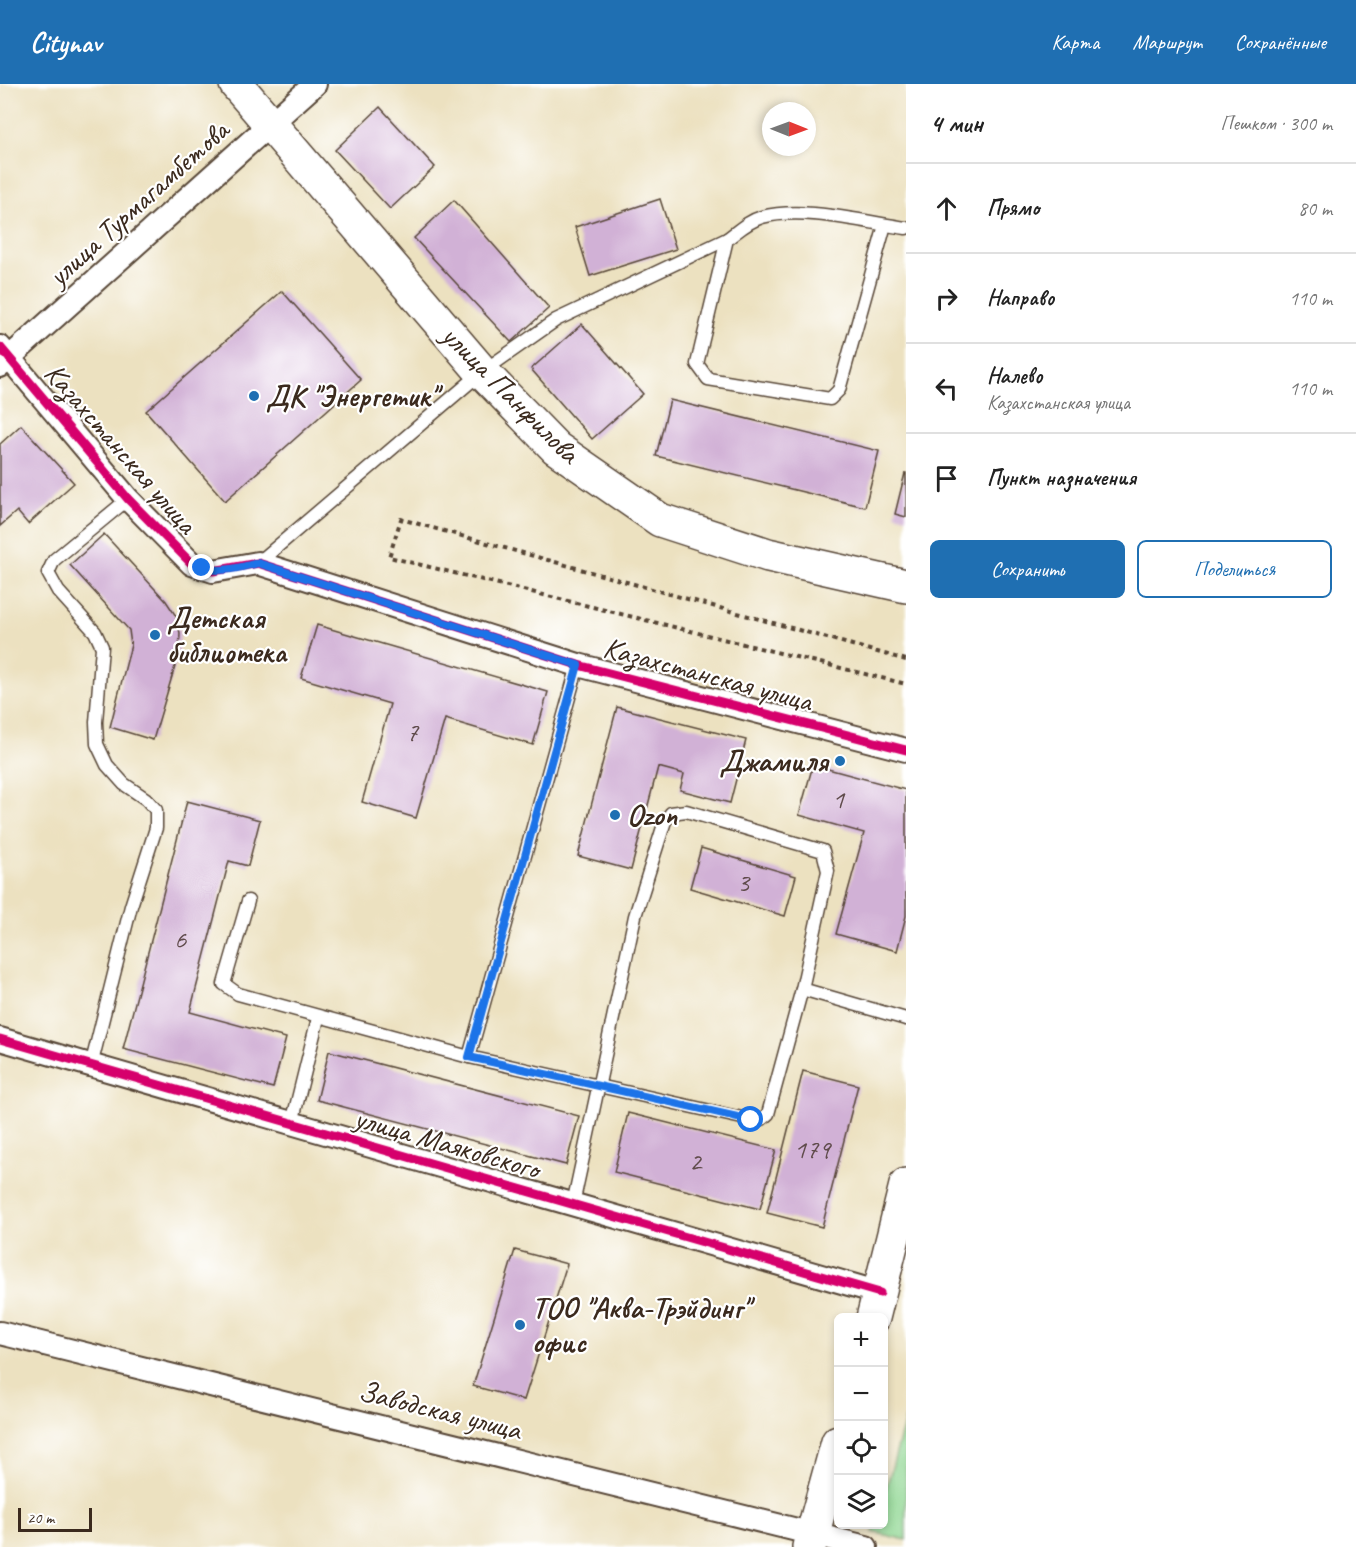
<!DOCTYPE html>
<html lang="ru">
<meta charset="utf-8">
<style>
body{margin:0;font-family:Caveat,sans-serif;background:#f2f2f2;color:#222}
.controls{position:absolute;right:18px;bottom:18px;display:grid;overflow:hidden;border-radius:9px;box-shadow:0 3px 9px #0003}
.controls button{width:54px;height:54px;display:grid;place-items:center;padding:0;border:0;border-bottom:2px solid #e0e0e0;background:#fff;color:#222;font:30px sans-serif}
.compass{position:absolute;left:762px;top:18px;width:54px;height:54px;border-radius:50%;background:#fff;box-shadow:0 3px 9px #0003;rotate:91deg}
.scale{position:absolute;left:18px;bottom:15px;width:74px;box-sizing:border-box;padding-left:6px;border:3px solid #3b2a1e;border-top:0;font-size:16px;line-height:21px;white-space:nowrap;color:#3b2a1e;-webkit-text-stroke:4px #fff;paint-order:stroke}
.stop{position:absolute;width:18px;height:18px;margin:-14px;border:4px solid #1a73e8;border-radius:50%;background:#fff}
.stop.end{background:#1a73e8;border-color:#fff;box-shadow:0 2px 6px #0008}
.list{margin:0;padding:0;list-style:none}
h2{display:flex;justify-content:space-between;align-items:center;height:78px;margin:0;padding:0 24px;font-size:26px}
h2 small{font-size:20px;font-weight:400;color:#767676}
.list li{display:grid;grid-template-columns:39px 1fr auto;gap:18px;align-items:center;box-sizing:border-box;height:90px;padding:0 24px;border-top:2px solid #e0e0e0}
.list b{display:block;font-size:22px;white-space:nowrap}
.list p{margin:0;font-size:20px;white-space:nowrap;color:#767676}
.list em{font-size:20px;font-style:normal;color:#767676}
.actions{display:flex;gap:12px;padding:18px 24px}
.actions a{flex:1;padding:14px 0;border:2px solid #1f6fb2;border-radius:9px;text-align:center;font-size:21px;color:#1f6fb2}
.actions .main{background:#1f6fb2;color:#fff}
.icon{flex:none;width:33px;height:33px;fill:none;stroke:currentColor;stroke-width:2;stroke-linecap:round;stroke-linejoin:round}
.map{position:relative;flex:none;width:906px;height:1463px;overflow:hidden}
header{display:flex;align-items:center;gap:36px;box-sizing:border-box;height:84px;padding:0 30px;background:#1f6fb2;color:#fff}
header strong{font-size:28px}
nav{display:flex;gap:33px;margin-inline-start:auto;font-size:21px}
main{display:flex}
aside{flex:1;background:#fff}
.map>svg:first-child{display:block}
.green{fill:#8dd590;stroke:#648057;stroke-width:1.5}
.building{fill:#d1b1d6}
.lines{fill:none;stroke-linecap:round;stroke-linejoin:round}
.lane-casing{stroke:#564536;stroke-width:15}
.street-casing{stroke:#564536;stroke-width:26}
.secondary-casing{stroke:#564536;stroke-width:36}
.path{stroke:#564536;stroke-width:4;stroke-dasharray:4.5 4.5;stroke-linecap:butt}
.lane{stroke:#fff;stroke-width:12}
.street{stroke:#fff;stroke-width:22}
.secondary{stroke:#fff;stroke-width:33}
.cycleway-casing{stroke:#fff;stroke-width:13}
.cycleway{stroke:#d6006c;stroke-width:9}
.route{stroke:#1a73e8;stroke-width:8}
.poi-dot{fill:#1f6fb2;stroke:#fff;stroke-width:2}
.labels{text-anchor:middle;stroke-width:4.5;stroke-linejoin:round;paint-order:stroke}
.number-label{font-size:27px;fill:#604c4c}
.street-label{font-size:30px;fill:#3b2a1e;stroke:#fff}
.poi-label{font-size:30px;font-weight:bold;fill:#3b2a1e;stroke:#fff;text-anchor:start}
</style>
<header>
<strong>Citynav</strong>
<nav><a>Карта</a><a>Маршрут</a><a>Сохранённые</a></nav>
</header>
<main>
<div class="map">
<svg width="906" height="1463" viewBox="0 0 906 1463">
<rect width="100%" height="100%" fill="#fff"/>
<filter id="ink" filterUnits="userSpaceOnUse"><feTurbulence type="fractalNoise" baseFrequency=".0167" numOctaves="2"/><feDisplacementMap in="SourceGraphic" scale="12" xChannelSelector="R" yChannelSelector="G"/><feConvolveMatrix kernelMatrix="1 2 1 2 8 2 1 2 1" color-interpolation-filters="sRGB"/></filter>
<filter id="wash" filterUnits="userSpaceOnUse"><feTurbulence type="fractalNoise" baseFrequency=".008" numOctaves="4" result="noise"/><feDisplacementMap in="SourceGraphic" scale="24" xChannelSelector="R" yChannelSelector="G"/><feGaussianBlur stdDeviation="1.35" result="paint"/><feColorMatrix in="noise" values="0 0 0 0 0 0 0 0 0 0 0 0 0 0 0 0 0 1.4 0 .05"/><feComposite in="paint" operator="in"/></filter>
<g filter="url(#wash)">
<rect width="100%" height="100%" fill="#ece1c0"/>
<path class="green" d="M906 1333V1456L873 1448 875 1441 884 1440V1412Z"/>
<g id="blocks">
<g class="building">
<path d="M380 23 435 83 390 125 335 66Z"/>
<path d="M660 115 676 165 590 192 575 143Z"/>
<path d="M454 116 549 224 511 258 414 154Z"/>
<path d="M282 207 361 296 225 417 146 327Z"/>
<path d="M582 240 643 310 592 355 531 285Z"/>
<path d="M670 316 879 367 865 423 656 372Z"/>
<path d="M21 341 74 399 28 440 17 427 0 442V360Z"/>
<path d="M905 389H906V433L895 430Z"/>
<path d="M104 450 166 517 176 532 180 549 179 569 153 656 110 643 131 561 129 546 70 481Z"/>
<path d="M317 541 548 608 533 661 445 635 416 734 362 718 390 620 301 594Z"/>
<path d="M617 623 746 656 730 719 680 706 684 690 658 683 631 786 578 772Z"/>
<path d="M813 681 906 706V832L897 867 836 850 864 749 799 731Z"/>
<path d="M187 717 260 736 248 782 229 777 190 928 286 954 273 1004 123 965Z"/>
<path d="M701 764 796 792 785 832 690 804Z"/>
<path d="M329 967 579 1032 566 1081 317 1016Z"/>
<path d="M803 987 858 1001 822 1143 767 1129Z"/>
<path d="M628 1029 776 1066 760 1125 614 1088Z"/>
<path d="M515 1166 567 1180 524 1316 473 1302Z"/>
</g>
</g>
</g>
<g filter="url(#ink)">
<use href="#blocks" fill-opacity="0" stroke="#564536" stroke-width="1.5"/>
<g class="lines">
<g class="lane-casing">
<g id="lane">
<path d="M727 155 697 280 708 295 830 315 839 306 885 141"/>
<path d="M258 479 482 288 556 236 727 155C738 147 748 137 762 133 803 122 864 138 906 144"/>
<path d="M248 817 224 900 238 910 469 973 578 581"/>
<path d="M469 973 751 1036 762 1035 768 1030 802 905"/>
<path d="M91 982 131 822 156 744V726L146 715 124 700 107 681 97 660 96 638 102 563 95 548 58 507 48 489 54 476 128 415"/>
<path d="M292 1039 318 934"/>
<path d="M573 1120 635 832 665 737 671 729 686 727 823 767 828 787 802 905 906 935"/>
</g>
</g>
<g class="street-casing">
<g id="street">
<path d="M0 263 128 415 192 480 213 487 258 479 578 581 906 666"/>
<path d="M0 282 315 0"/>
<path d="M0 955 880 1209"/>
<path d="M0 1249 866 1463"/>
</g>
</g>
<g class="secondary-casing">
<g id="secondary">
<path d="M236 0 482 288 556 364 660 436 768 471 906 502"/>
<path d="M873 1234 906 1101"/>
<path d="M809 1463 838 1358"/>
</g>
</g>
<path class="path" d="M906 576 401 435 389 473 906 600"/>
<use href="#lane" class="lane"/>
<use href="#street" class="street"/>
<use href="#secondary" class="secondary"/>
<g class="cycleway-casing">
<g id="cycleway">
<path d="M0 263 128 415 192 480 213 487 258 479 578 581 906 666"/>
<path d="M0 955 880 1209"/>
</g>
</g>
<use href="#cycleway" class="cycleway"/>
</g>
</g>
<g class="lines" filter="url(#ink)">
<path class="route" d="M202 484C221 489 239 484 258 479L578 581 469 973 751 1036"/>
</g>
<g class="poi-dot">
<circle cx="254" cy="312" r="6"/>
<circle cx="155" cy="551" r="6"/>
<circle cx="840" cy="677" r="6"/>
<circle cx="615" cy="731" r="6"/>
<circle cx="520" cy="1241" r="6"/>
</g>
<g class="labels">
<g class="number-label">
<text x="412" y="657">7</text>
<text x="838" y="724">1</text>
<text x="743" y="807">3</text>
<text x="180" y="864">6</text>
<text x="812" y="1074">179</text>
<text x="695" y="1086">2</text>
</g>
<g class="street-label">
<text transform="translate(138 119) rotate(-42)" y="10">улица Турмагамбетова</text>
<text transform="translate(511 310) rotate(45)" y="10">улица Панфилова</text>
<text transform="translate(121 364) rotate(49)" y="10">Казахстанская улица</text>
<text transform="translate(708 590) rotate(15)" y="10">Казахстанская улица</text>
<text transform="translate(447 1059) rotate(16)" y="10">улица Маяковского</text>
<text transform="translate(440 1326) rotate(14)" y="10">Заводская улица</text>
</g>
<g class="poi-label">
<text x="266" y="322">ДК "Энергетик"</text>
<text x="167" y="544">Детская<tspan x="167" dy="34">библиотека</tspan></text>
<text x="828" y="687" text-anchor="end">Джамиля</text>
<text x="627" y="741">Ozon</text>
<text x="532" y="1234">ТОО "Аква-Трэйдинг"<tspan x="532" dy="34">офис</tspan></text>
</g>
</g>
</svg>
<div class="controls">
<button>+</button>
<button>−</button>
<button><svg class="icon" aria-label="locate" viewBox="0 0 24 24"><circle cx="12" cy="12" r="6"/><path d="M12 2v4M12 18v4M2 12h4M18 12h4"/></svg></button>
<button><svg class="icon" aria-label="layers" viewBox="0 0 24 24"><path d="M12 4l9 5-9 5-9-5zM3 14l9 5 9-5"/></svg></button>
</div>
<svg class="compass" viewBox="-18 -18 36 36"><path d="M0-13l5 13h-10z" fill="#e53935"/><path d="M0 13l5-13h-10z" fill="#767676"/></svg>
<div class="scale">20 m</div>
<div class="stop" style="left:751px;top:1036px"></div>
<div class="stop end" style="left:202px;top:484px"></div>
</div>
<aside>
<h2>4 мин<small>Пешком · 300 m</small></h2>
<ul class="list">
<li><svg class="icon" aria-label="ahead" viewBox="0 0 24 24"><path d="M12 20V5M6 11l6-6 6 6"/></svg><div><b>Прямо</b></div><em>80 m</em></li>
<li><svg class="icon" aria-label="right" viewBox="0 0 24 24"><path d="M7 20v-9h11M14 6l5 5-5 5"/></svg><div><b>Направо</b></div><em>110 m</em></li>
<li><svg class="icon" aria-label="left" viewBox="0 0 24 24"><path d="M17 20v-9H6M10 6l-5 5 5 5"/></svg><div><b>Налево</b><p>Казахстанская улица</p></div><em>110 m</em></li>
<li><svg class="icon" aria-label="arrive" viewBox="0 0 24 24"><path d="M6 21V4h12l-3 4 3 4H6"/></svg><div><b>Пункт назначения</b></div></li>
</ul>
<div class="actions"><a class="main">Сохранить</a><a>Поделиться</a></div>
</aside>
</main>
